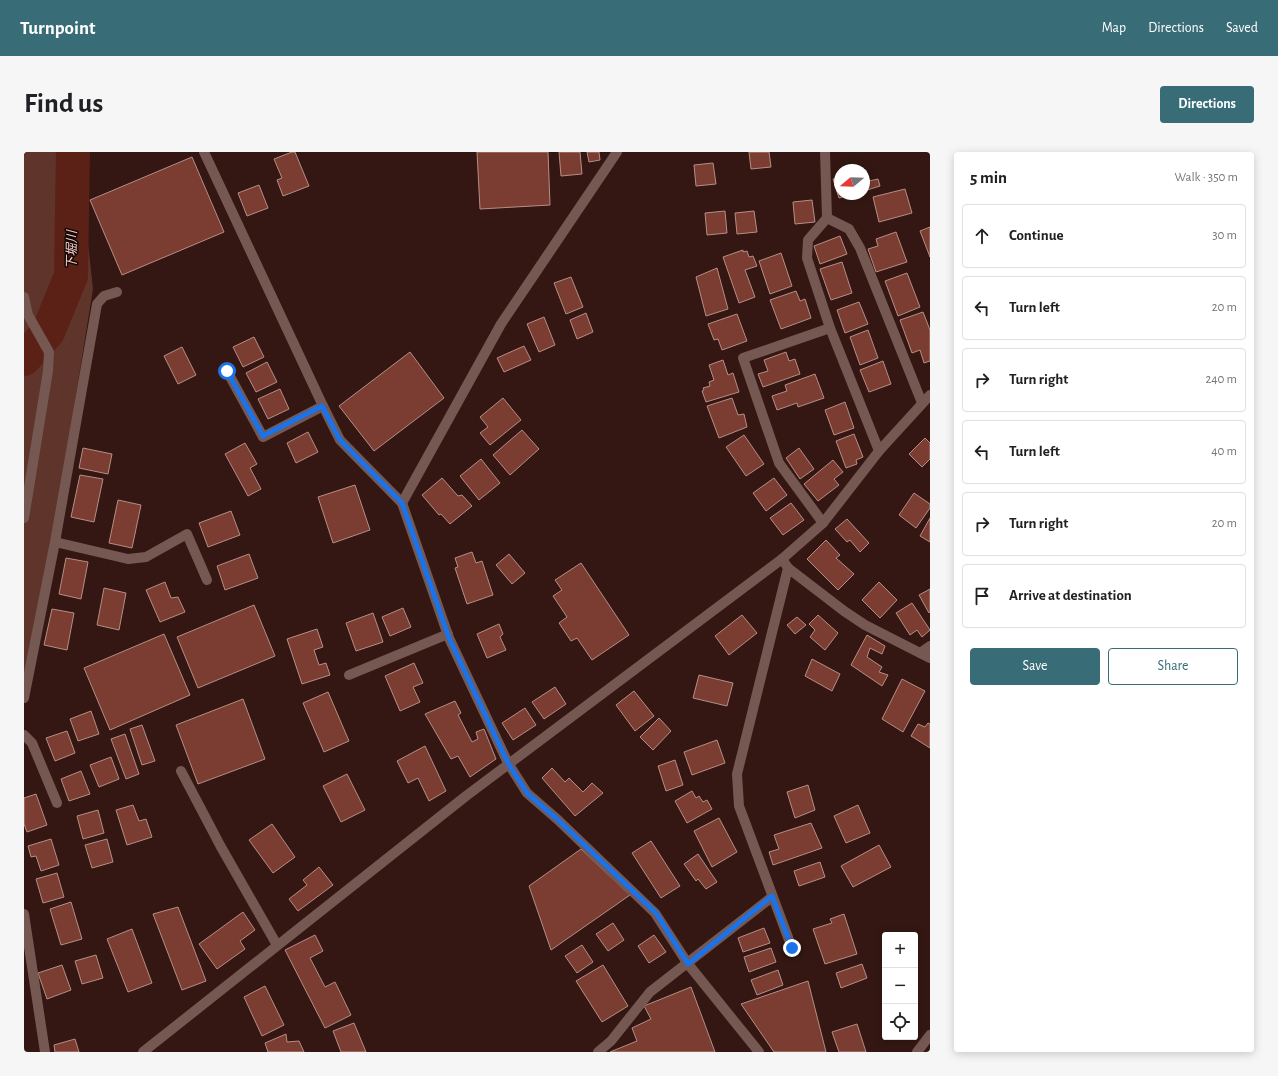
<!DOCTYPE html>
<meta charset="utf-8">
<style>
body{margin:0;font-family:"Alegreya Sans","Noto Sans JP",sans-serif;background:#f6f6f6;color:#202124}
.controls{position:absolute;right:12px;bottom:12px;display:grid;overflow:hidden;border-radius:4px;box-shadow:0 2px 10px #0003}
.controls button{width:36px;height:36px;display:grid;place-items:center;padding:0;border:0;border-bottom:1px solid #e0e0e0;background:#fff;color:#202124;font:20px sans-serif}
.compass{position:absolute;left:810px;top:12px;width:36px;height:36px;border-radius:50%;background:#fff;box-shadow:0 2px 10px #0003;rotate:251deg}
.stop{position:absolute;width:12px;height:12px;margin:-9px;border:3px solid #1a73e8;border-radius:50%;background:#fff}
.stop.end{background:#1a73e8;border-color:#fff;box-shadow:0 1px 4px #0008}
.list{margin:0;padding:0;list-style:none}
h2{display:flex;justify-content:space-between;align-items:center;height:52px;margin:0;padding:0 16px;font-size:17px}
h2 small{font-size:13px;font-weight:400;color:#757577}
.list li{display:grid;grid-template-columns:26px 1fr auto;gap:12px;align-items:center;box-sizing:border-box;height:64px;margin:0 8px 8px;padding:0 8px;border:1px solid #e0e0e0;border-radius:4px}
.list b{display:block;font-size:15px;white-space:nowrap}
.list em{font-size:13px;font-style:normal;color:#757577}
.actions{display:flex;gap:8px;padding:12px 16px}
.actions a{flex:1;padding:9px 0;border:1px solid #386d78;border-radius:4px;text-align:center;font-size:14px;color:#386d78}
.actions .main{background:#386d78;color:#fff}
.icon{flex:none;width:22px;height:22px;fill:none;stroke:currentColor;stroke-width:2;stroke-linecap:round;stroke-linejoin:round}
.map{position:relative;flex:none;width:906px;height:900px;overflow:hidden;border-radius:4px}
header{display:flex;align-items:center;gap:24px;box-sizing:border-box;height:56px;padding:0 20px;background:#386d78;color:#fff}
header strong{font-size:19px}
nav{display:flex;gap:22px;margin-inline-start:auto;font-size:14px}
.intro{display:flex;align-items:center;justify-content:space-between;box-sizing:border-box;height:96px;padding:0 24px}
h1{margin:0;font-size:28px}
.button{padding:10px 18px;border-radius:4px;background:#386d78;color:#fff;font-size:14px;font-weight:700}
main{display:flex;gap:24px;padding:0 24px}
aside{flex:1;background:#fff;border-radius:4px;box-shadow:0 2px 10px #0003}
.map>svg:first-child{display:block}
.grass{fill:#5f342b}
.water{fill:url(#water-waves)}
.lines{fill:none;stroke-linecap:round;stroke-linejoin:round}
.river{stroke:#5b2116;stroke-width:34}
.building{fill:#7b3d31;stroke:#b58e86}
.service{stroke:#755852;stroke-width:10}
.minor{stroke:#755852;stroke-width:10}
.route{stroke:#1a73e8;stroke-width:5}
.labels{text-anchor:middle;stroke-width:3;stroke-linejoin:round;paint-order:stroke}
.water-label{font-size:13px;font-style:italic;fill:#f7cec6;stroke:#130705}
</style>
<header>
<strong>Turnpoint</strong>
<nav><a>Map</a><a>Directions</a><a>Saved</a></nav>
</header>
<div class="intro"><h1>Find us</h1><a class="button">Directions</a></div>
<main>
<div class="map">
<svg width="906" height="900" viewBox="0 0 906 900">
<defs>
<pattern id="water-waves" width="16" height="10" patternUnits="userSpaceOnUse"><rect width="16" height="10" fill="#5b2116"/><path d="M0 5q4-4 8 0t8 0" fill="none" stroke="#734037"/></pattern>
</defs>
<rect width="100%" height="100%" fill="#341712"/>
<path class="grass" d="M0 0H54L69 137 15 472 0 529V212L10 196 2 187 0 188Z"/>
<path class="water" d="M2 187 9 207 0 218V188Z"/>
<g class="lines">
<path class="river" d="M0 207 24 180 47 124 49 0"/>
</g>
<g class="building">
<path d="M268 0H271L285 34 259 44 253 28 258 26 250 7Z"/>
<path d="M453 0H524L526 53 456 57Z"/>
<path d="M535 0H556L558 22 537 24Z"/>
<path d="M563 0H575L576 8 565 10Z"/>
<path d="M725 0H745L747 15 727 17Z"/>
<path d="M168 5 200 80 98 123 66 48Z"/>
<path d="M689 11 692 32 672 34 670 13Z"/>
<path d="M840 18H842L845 29 854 27 856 34 840 39Z"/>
<path d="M816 25V42H828L815 46 809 27Z"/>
<path d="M235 33 244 56 223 64 214 41Z"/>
<path d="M881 37 888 61 855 70 849 45Z"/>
<path d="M788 48 791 70 771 72 769 50Z"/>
<path d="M701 59 703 81 683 83 681 61Z"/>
<path d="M730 59 733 80 713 82 711 61Z"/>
<path d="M906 75V105L896 79Z"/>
<path d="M872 80 883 110 852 120 844 97 854 94 852 87Z"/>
<path d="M816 84 823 102 796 112 790 94Z"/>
<path d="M719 98V100L723 99 725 105 729 104 733 114 721 118 731 145 715 151 699 105Z"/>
<path d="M757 101 768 134 746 142 735 109Z"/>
<path d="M818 110 828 141 807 148 796 117Z"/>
<path d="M693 116 704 157 682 164 672 125Z"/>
<path d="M883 121 896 155 874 164 861 129Z"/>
<path d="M547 125 559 155 542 162 530 131Z"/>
<path d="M772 139 776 149 781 147 787 166 757 177 746 148Z"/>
<path d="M835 150 844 172 821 181 813 158Z"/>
<path d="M899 160 906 178V209L900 211 896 198 888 201 876 168Z"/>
<path d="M562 161 569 180 553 187 546 168Z"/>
<path d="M713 162 723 189 698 198 694 187 690 188 684 172Z"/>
<path d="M520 165 531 193 515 200 503 172Z"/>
<path d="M844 178 854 206 836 213 826 185Z"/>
<path d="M230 185 240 205 219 215 209 195Z"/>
<path d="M500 194 507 208 480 220 473 206Z"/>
<path d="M158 195 172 223 154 232 140 204Z"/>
<path d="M386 200 420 246 350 299 315 254Z"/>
<path d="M762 200 765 209 771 207 776 222 739 235 734 222 744 219 740 208Z"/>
<path d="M699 208 704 223 709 221 715 240 682 250 678 239 680 238 679 236 686 234 685 230 690 228 685 213Z"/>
<path d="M859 209 867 232 845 240 836 218Z"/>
<path d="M243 210 253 230 232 240 222 221Z"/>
<path d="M791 222 800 246 774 255 773 251 753 258 748 244 763 239 761 233Z"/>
<path d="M256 237 265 257 244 267 234 247Z"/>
<path d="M479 246 497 268 466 293 456 281 464 275 456 265Z"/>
<path d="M708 246 714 263 720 262 723 275 695 286 683 254Z"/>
<path d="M821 250 830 276 810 283 801 258Z"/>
<path d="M498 278 515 297 486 323 469 303Z"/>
<path d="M284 280 294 300 272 311 263 291Z"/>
<path d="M830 282 839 305 832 308 833 312 822 316 812 289Z"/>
<path d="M720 283 740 312 722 324 702 295Z"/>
<path d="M901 286 906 291V307L898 315 885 302Z"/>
<path d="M221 291 233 312 226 316 237 337 224 344 201 302Z"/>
<path d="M59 296 88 302 84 322 55 316Z"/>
<path d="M775 296 790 317 776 327 762 306Z"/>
<path d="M457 307 476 331 455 348 436 324Z"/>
<path d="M809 308 819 320 810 327 815 333 794 349 780 332Z"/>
<path d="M56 323 79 327 70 370 47 365Z"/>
<path d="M418 326 434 344 438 343 448 354 426 372 417 362 415 363 398 343Z"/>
<path d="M750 326 763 343 742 359 729 341Z"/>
<path d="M331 333 346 378 309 391 294 345Z"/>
<path d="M890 341 906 352V356L892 376 875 363Z"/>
<path d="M94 348 117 353 108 396 85 391Z"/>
<path d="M767 351 780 368 759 383 746 366Z"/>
<path d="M207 359 216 383 184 395 175 371Z"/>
<path d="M906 366V390L896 384Z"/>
<path d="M823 367 845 391 836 400 826 388 823 390 811 377Z"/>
<path d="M802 388 816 403 812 406 830 422 814 438 783 407Z"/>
<path d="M448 400 452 411 458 409 469 443 443 452 431 416 434 415 431 406Z"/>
<path d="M225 402 234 426 201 438 193 414Z"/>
<path d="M485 402 501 421 488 432 472 413Z"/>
<path d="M42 406 64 410 57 447 35 442Z"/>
<path d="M557 411 605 483 568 508 553 486 547 489 535 471 543 465 529 444 538 438 531 428Z"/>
<path d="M141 430 147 446 154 445 161 460 136 470 122 438Z"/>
<path d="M855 430 873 448 856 466 838 448Z"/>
<path d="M80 436 102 441 95 478 73 473Z"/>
<path d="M906 437V460L905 461 895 443Z"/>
<path d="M888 451 906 478 898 485 893 478 886 483 872 461Z"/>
<path d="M230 453 251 504 174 536 153 485Z"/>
<path d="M379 456 387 475 366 484 358 465Z"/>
<path d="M28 457 50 461 43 498 20 493Z"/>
<path d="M349 461 359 490 332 499 322 471Z"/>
<path d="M718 463 733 481 705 503 691 484Z"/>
<path d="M794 463 814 481 801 498 786 485 791 478 785 472Z"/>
<path d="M773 465 782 473 771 482 763 473Z"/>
<path d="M475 472 479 482 476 485 482 498 463 506 453 482Z"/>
<path d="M293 477 299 495 290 498 295 513 302 511 306 523 278 532 263 487Z"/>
<path d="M140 482 166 543 86 578 60 516Z"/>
<path d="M843 483 861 494 858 502 846 496 843 505 858 515 855 520 864 523 858 534 827 513Z"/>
<path d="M788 507 816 522 808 539 781 524Z"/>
<path d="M390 511 399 531 389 535 396 550 376 559 361 524Z"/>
<path d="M675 523 709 531 703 554 669 546Z"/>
<path d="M878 527 901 539 879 580 858 567Z"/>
<path d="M531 535 542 552 520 567 508 550Z"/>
<path d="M610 539 630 564 611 579 592 553Z"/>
<path d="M304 540 325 589 300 600 279 551Z"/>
<path d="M219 547 241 607 174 632 152 573Z"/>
<path d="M431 549 437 561 434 563 448 590 454 587 452 580 460 577 472 607 446 625 434 604 427 607 401 562Z"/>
<path d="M501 556 512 573 489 588 478 571Z"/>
<path d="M67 559 75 582 54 589 46 567Z"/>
<path d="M635 566 647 579 629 598 616 585Z"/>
<path d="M904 571 906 572V596L887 584 894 572 901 575Z"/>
<path d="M118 573 131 609 118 613 106 577Z"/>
<path d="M43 579 51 601 31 609 22 586Z"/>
<path d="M101 582 115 622 102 627 87 587Z"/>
<path d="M693 588 701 611 668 623 660 600Z"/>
<path d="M401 594 422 639 405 649 394 626 384 631 373 609Z"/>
<path d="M87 605 95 627 75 635 66 613Z"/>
<path d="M651 608 659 633 642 639 634 614Z"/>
<path d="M528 616 541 630 545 626 559 640 568 631 579 641 551 664 518 626Z"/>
<path d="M57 619 66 642 45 649 37 627Z"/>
<path d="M323 622 341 658 317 670 299 634Z"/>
<path d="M784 633 791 658 771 666 763 640Z"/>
<path d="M668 639 672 646 675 644 679 650 683 648 688 657 663 671 651 649Z"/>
<path d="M12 642 23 673 3 680 0 672V646Z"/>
<path d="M109 653 115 669 122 667 128 685 103 693 92 658Z"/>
<path d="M834 653 846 681 822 691 810 664Z"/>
<path d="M74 658 80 681 59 687 53 664Z"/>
<path d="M695 666 713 700 688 715 670 679Z"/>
<path d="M787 671 798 696 749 713 745 700 755 697 750 683Z"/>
<path d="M248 672 271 705 249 721 225 688Z"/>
<path d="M27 687 35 713 17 719 12 704 7 705 4 694Z"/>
<path d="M83 687 89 710 68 716 61 693Z"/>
<path d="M627 689 656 734 637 746 608 701Z"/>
<path d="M855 693 867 715 829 735 817 714Z"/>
<path d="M557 697 606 743 527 798 505 734Z"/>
<path d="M674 702 693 730 682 737 674 727 672 729 660 712Z"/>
<path d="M796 710 801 725 775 734 770 719Z"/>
<path d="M295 715 309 733 274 759 265 747 283 733 279 728Z"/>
<path d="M33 721 40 745 19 751 12 727Z"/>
<path d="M47 750 58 787 37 793 26 757Z"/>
<path d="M154 755 182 829 158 838 129 762Z"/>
<path d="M219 760 231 778 216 789 221 797 193 817 175 792Z"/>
<path d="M820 762 833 802 801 812 789 777 808 771 806 767Z"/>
<path d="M589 771 600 788 584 799 572 782Z"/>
<path d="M740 776 746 791 719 800 714 786Z"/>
<path d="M108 777 128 831 104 840 83 787Z"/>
<path d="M291 783 299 799 286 806 301 835 311 830 327 863 301 876 261 798Z"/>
<path d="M630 783 642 800 625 811 614 794Z"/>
<path d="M558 793 569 810 553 821 541 804Z"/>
<path d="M747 796 752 810 725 820 720 805Z"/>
<path d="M72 803 79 826 58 832 51 809Z"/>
<path d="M838 812 843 826 817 836 812 821Z"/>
<path d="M38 813 47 838 23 847 14 821Z"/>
<path d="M579 813 604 854 578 870 552 829Z"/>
<path d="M754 818 759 833 733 843 727 828Z"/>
<path d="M784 829 802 900H750L717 852Z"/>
<path d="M241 834 260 873 238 884 220 845Z"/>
<path d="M667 835 691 900H586L613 889 608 876 627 867 620 854Z"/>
<path d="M330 871 342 900H317L309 879Z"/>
<path d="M833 872 842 900H815L808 880Z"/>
<path d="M262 882 263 890 275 889 280 900H244L241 891Z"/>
<path d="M51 887 55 900H31L30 893Z"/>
</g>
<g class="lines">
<path class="service" d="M0 145 4 163 25 200 24 219 0 366"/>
<g class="minor">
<path d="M180 0 299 254 316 288 378 351 425 486 484 611 503 641 533 667 631 761 664 812 735 900"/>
<path d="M801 0 803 66 784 88 783 106 806 176 855 299"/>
<path d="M803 66 825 77 836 96 898 251"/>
<path d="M203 219 239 285 299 254"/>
<path d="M378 351 477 172 593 0"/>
<path d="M799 371 755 311 719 206 806 176"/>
<path d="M31 390 104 407 122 405 163 382 183 428"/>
<path d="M764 416 820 459 841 473 906 506"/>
<path d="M896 501 906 494"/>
<path d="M325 523 424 482"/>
<path d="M0 546 31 390 73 152 80 144 93 140"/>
<path d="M0 583 8 591 33 651"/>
<path d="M157 619 197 695 253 793"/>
<path d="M0 762 21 900"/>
<path d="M768 796 715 654 713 622 764 416 758 407 799 371 855 299 906 243"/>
<path d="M119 900 442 644 758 407"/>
<path d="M574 900 587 889 626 840 748 745"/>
<path d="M893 900 906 883"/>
</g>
</g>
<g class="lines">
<path class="route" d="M203 219 239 284 298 254 316 288 378 351 425 486 484 611 503 641 533 667 632 761 664 812 748 744 768 796"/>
</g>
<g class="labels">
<g class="water-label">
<text transform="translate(47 98) rotate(-89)" y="5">下堀川</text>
</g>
</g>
</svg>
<div class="controls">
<button>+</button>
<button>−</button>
<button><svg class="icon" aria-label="locate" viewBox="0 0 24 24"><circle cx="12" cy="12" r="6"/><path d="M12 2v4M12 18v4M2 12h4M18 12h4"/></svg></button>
</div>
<svg class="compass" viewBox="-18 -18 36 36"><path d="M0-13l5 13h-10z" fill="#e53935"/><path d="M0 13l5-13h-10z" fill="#757577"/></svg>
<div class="stop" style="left:203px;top:219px"></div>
<div class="stop end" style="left:768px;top:796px"></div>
</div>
<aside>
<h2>5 min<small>Walk · 350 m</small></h2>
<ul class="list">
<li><svg class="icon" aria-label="ahead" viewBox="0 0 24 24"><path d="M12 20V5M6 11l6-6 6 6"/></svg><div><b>Continue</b></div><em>30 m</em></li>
<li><svg class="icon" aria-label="left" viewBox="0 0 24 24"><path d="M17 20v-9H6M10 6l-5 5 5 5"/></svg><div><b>Turn left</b></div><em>20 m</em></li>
<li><svg class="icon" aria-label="right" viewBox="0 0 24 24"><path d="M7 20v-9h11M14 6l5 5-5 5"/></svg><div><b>Turn right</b></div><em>240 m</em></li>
<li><svg class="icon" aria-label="left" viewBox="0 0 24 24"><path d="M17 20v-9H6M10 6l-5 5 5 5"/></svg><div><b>Turn left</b></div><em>40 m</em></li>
<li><svg class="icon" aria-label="right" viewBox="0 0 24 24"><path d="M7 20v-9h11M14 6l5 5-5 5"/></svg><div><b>Turn right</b></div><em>20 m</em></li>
<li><svg class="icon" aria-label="arrive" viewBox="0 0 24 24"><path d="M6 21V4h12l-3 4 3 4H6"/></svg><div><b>Arrive at destination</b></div></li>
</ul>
<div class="actions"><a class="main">Save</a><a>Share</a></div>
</aside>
</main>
